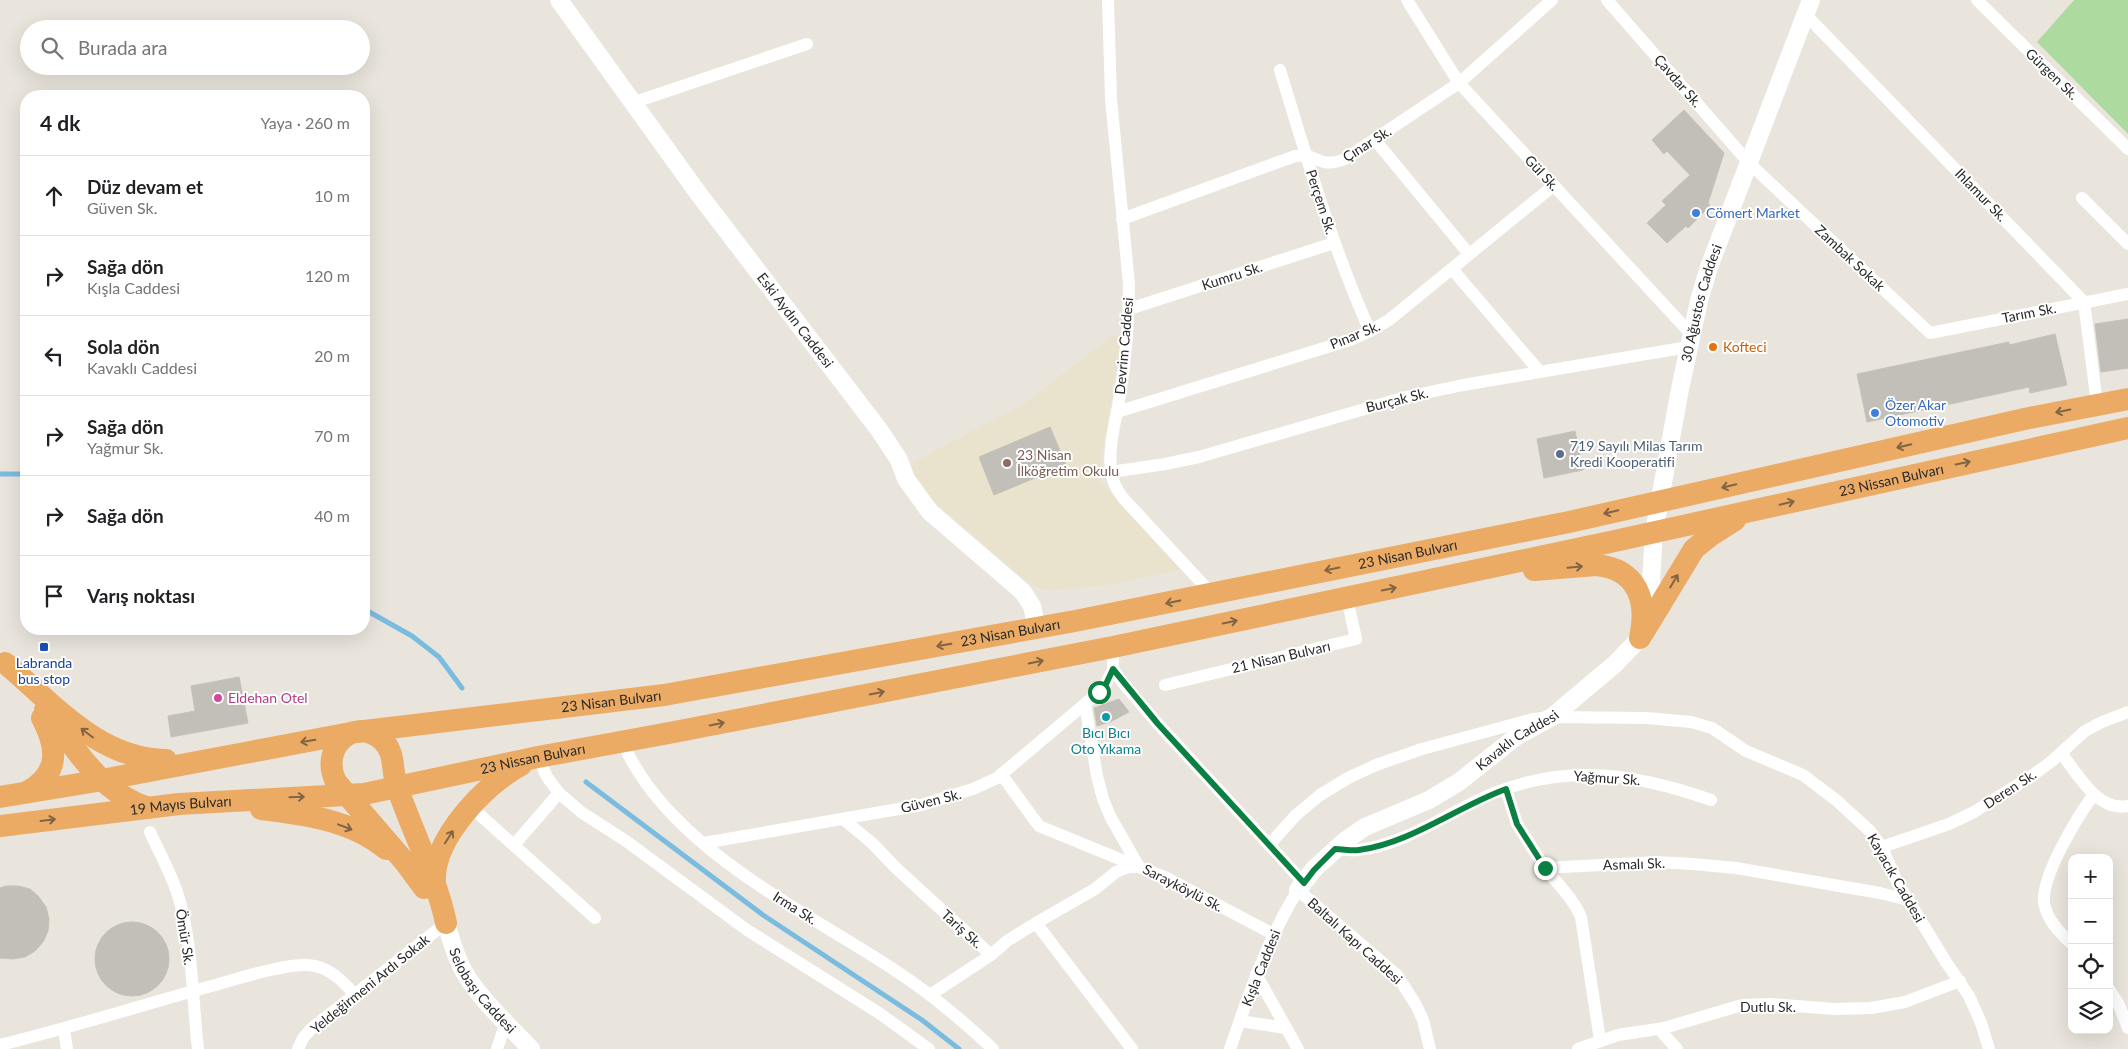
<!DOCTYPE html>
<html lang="tr">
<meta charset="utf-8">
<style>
body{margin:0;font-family:Lato,sans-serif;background:#f6f6f6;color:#202124}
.controls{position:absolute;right:15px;bottom:15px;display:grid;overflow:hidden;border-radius:10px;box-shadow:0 5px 20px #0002}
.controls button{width:45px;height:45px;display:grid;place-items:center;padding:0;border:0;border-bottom:1px solid #e0e0e0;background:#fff;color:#202124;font:25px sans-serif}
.stop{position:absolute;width:15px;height:15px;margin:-11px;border:4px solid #0b8043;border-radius:50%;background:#fff}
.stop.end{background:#0b8043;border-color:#fff;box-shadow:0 1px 5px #0008}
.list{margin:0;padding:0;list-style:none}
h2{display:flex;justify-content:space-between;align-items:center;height:65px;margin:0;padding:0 20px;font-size:21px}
h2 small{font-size:16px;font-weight:400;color:#757577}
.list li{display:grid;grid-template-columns:32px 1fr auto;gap:15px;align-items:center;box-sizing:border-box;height:80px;padding:0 20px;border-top:1px solid #e0e0e0}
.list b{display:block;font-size:19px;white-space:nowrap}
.list p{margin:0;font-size:16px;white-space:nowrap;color:#757577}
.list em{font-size:16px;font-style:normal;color:#757577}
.icon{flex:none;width:28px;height:28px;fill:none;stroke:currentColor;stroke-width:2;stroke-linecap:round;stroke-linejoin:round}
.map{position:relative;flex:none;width:2128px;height:1049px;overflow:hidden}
.search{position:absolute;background:#fff;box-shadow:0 5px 20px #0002;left:20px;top:20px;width:350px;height:55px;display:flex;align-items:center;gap:12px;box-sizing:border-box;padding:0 18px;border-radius:28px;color:#757577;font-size:19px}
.panel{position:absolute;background:#fff;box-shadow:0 5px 20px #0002;left:20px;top:90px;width:350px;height:545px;border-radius:20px}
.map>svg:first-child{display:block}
.education{fill:#e9e3cd}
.green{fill:#adda9e}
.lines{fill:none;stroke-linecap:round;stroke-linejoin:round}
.stream{stroke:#7abce0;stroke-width:5}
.building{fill:#c2bfb8;stroke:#c4c1b6}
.street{stroke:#fff;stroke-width:12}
.secondary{stroke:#fff;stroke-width:18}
.highway{stroke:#ebab65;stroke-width:22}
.oneway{stroke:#806444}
.route{stroke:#0b8043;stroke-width:6}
.shop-dot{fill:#3f7fe0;stroke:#fff;stroke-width:2}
.food-dot{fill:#e8710a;stroke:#fff;stroke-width:2}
.service-dot{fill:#5c6f8a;stroke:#fff;stroke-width:2}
.education-dot{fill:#8d6e63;stroke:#fff;stroke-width:2}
.transit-dot{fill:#1a4fb4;stroke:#fff;stroke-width:2}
.hotel-dot{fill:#d1479c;stroke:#fff;stroke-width:2}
.culture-dot{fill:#0f9aa8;stroke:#fff;stroke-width:2}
.labels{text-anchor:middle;stroke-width:4;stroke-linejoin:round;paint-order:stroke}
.street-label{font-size:14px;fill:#292929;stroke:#fff}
.shop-label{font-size:14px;fill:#366cbe;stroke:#fff;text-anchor:start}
.food-label{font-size:14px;fill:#c56008;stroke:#fff;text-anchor:start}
.service-label{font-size:14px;fill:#4e5e75;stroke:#fff;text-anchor:start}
.education-label{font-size:14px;fill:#785e54;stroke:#fff;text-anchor:start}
.transit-label{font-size:14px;fill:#164399;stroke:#fff}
.hotel-label{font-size:14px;fill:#b23c85;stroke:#fff;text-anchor:start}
.culture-label{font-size:14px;fill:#0d838f;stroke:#fff}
</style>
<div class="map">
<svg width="2128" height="1049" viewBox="0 0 2128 1049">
<rect width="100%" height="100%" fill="#e9e5dc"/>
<path class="education" d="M1122 334 1098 479 1180 570 1104 586 1046 590 1036 587 1025 580 931 499 920 485 908 465 1025 403 1109 338Z"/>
<path class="green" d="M2074 0H2128V134L2037 42Z"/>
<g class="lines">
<g class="stream">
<path d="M0 474H26"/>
<path d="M364 609 412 636 439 657 462 688"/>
<path d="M586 782 763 915 922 1020 959 1049"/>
</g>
</g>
<g class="building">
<path d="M1684 110 1724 153 1708 203 1710 206 1688 228 1686 226 1667 243 1647 223 1666 205 1662 201 1690 175 1667 151 1664 154 1652 140Z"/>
<path d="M2128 319V368L2101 372 2095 324Z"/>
<path d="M2055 334 2067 385 2030 393 2029 387 1867 422 1857 374 2009 342V345Z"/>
<path d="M1050 427 1066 465 994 495 979 457Z"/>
<path d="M1575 431 1583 470 1544 478 1537 439Z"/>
<path d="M239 677 248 723 171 737 168 716 195 711 191 686Z"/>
<path d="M1119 699 1129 712 1110 722 1097 726 1094 708Z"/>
<path d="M6 886H18L30 889 39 897 46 907 49 919 48 931 43 942 35 951 25 957 13 959 0 958V888Z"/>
<circle cx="132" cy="959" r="37"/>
</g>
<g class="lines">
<g class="street">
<path d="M1108 0 1111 99 1129 284C1129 322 1126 358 1120 395 1116 420 1108 446 1111 471 1112 482 1117 490 1123 498L1212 594"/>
<path d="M1407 0 1459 83 1691 334"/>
<path d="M1607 0 1749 163 1930 333 2128 294"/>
<path d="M1977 0 2128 149"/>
<path d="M1806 15 2084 302 2097 404"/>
<path d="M1280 70C1307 158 1332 247 1370 331"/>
<path d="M632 103 807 44"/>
<path d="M1375 140 1469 254"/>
<path d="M2082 198 2128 244"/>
<path d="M1122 219 1295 156C1318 152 1317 170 1345 159L1459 83 1552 0"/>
<path d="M1452 269 1540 372"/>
<path d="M1129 309 1334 243"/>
<path d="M1117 412 1350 340 1370 331 1389 320 1553 186"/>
<path d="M1111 472 1165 464 1199 457 1406 397 1463 385 1688 347"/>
<path d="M1113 647V669L1124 684 1158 724 1304 883"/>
<path d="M1165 685 1356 639 1347 598"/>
<path d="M1085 704 1097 776 1103 799 1111 818 1139 867 1165 877 1273 934"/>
<path d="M622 741C667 847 802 909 893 969 929 992 962 1020 993 1049"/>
<path d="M2061 753C2078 774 2097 812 2128 806"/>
<path d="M538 757 547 777 559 793 581 812 626 841 747 930 879 1013 929 1049"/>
<path d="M1001 774 1039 826 1139 867"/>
<path d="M1506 789 1517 824 1545 868"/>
<path d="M471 807 595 918"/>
<path d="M843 819 872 843 896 868 991 955 1007 941 1036 923 1132 1049"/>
<path d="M150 832C159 852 170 871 177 892 193 942 192 997 198 1049"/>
<path d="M704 843 921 805 973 789 997 778 1099 692 1106 684 1113 669"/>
<path d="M514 845 559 793"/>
<path d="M1269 845 1296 815 1320 795 1348 778 1376 765 1422 749 1533 719 1552 717 1647 718 1691 722 1712 728 1746 751 1803 775 1836 800 1870 831 1882 847 1897 882 1946 962 1969 996 1981 1023 1989 1049"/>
<path d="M1882 847 1949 824 1974 812 2033 775 2052 761 2085 731 2102 722 2128 712"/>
<path d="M1335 849C1343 849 1351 851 1358 850 1405 845 1451 811 1494 793 1569 763 1637 774 1711 800"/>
<path d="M1036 923 1095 889 1116 872 1129 867H1137"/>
<path d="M2072 944C2060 933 2047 920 2044 903 2041 876 2078 816 2094 794"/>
<path d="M1256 974 1298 1049"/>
<path d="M2109 989 2119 1005 2128 1028"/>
<path d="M930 995 991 955"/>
<path d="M1240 1021 1286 1028"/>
<path d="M64 1029 67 1049"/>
<path d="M1659 1029 1677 1049"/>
<path d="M1600 1040 1581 917C1573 898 1558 885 1545 868L1657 862 1693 864 1736 868 1880 893 1908 900"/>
<path d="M0 1045C69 1028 136 1007 204 988 231 981 281 964 308 965 328 966 342 980 355 995"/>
<path d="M298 1049 303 1038 312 1028 446 923"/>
<path d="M497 1049 506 1022"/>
<path d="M1230 1049C1249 994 1267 940 1298 890L1397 975 1416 1005 1423 1020 1430 1049"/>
<path d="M1578 1049 1618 1035 1664 1028 1742 1005 1770 1004 1835 1009 1871 1008 1905 1002 1960 981"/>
</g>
<g class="secondary">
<path id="s1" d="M559 0 698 193 880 431 899 460 906 479 930 512 1023 592 1032 606 1037 628"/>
<path id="s2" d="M1298 890 1314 869 1346 840 1365 827 1429 800 1459 782 1517 736 1552 717 1615 664 1640 638 1649 616 1654 532 1680 389 1699 301 1709 267 1811 0"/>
<path id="s3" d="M446 923C451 939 455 956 463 970 477 996 510 1027 531 1049"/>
</g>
<g class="highway">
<path d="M1534 570 1596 565C1638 569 1648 601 1640 638"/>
<path d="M1643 633 1694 549 1710 536 1735 520"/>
<path d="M5 663C54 704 98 759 166 760"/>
<path d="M45 710C76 748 98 791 148 808"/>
<path d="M27 792C60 774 58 748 42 718"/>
<path id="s4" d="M0 797 91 782 356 732 664 695 1075 621 1569 522 2029 418 2128 399"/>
<path d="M261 809C303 814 352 820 386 849"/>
<path id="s5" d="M0 826 179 804 364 794 538 757 669 733 1113 647 1610 542 2128 428"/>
<path d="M435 881C433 839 485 784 521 765"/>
<path d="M424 888 404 861 336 782C319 748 354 715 382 740 396 752 391 770 397 786 412 832 436 875 446 923"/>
</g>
</g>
<defs><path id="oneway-shaft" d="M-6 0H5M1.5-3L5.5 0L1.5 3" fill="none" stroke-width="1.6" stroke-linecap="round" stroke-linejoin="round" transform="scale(1.25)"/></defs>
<g class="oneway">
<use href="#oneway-shaft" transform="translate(2063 411) rotate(168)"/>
<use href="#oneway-shaft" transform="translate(1904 446) rotate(167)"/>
<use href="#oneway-shaft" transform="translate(1963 463) rotate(-12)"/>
<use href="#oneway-shaft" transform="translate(1729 486) rotate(167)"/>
<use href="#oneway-shaft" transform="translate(1787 503) rotate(-13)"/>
<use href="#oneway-shaft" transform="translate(1611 512) rotate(167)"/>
<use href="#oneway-shaft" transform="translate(1575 567) rotate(-5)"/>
<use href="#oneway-shaft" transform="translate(1332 569) rotate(169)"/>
<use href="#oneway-shaft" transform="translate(1674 581) rotate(-59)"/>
<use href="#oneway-shaft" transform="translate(1389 589) rotate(-12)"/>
<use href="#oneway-shaft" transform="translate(1173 602) rotate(169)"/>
<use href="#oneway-shaft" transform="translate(1230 622) rotate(-12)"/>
<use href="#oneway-shaft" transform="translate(944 645) rotate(170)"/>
<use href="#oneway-shaft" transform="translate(1036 662) rotate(-11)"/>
<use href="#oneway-shaft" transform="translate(877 693) rotate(-11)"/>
<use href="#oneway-shaft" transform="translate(717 724) rotate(-11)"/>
<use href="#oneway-shaft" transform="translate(87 733) rotate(-143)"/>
<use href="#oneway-shaft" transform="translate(308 741) rotate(170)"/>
<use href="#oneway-shaft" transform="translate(297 797) rotate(-2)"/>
<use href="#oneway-shaft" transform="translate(48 820) rotate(-7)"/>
<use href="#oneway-shaft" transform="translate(345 827) rotate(21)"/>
<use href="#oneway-shaft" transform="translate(449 837) rotate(-57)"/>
</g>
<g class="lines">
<path class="route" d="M1099 692 1106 684 1113 669 1158 724 1304 883 1314 870 1335 849C1343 849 1351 851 1359 850 1411 843 1457 807 1506 789L1517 824 1545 868"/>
</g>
<g class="shop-dot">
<circle cx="1696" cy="213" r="5"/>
<circle cx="1875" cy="413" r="5"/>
</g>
<circle class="food-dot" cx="1713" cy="347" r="5"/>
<circle class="service-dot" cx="1560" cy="454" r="5"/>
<circle class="education-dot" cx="1007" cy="463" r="5"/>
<rect class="transit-dot" x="39" y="642" width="10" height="10" rx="2.5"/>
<circle class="hotel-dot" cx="218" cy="698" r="5"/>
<circle class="culture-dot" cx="1106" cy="717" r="5"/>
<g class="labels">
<g class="street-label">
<text transform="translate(2052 74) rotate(44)" y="5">Gürgen Sk.</text>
<text transform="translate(1678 81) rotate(49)" y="5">Çavdar Sk.</text>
<text transform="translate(1367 144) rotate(-32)" y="5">Çınar Sk.</text>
<text transform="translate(1542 173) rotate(47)" y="5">Gül Sk.</text>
<text transform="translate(1981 195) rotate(46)" y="5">Ihlamur Sk.</text>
<text transform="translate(1321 202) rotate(72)" y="5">Perçem Sk.</text>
<text transform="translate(1850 258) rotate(43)" y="5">Zambak Sokak</text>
<text transform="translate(1232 276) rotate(-18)" y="5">Kumru Sk.</text>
<text dy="5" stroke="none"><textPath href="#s2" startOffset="771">30 Ağustos Caddesi</textPath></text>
<text transform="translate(2029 313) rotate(-11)" y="5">Tarım Sk.</text>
<text dy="5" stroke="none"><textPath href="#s1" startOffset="398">Eski Aydın Caddesi</textPath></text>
<text transform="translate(1355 335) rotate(-22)" y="5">Pınar Sk.</text>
<text transform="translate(1124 346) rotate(-85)" y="5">Devrim Caddesi</text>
<text transform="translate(1397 400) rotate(-14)" y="5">Burçak Sk.</text>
<text dy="5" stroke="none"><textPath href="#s5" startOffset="1925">23 Nissan Bulvarı</textPath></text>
<text dy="5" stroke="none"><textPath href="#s4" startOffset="1429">23 Nisan Bulvarı</textPath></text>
<text dy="5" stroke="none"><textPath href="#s4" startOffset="1024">23 Nisan Bulvarı</textPath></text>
<text transform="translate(1281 657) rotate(-13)" y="5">21 Nisan Bulvarı</text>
<text dy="5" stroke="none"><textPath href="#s4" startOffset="619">23 Nisan Bulvarı</textPath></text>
<text dy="5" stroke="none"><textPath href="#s2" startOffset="269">Kavaklı Caddesi</textPath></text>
<text dy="5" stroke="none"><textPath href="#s5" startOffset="538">23 Nissan Bulvarı</textPath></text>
<text transform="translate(1607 778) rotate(4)" y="5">Yağmur Sk.</text>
<text transform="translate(2010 789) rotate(-33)" y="5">Deren Sk.</text>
<text transform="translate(931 801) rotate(-14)" y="5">Güven Sk.</text>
<text dy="5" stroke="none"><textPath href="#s5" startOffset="182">19 Mayıs Bulvarı</textPath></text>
<text transform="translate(1634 864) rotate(-2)" y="5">Asmalı Sk.</text>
<text transform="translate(1896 878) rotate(60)" y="5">Kayacık Caddesi</text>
<text transform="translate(1183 888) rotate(27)" y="5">Sarayköylü Sk.</text>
<text transform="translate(795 908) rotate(32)" y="5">Irma Sk.</text>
<text transform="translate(962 929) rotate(42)" y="5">Tariş Sk.</text>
<text transform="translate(185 937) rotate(81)" y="5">Ömür Sk.</text>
<text transform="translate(1355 941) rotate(42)" y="5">Baltalı Kapı Caddesi</text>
<text transform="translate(1261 968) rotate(-68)" y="5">Kışla Caddesi</text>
<text transform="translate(370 984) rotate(-39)" y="5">Yeldeğirmeni Ardı Sokak</text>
<text dy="5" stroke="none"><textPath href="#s3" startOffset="78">Selobaşı Caddesi</textPath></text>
<text x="1768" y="1012">Dutlu Sk.</text>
</g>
<g class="shop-label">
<text x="1706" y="218">Cömert Market</text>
<text x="1885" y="410">Özer Akar<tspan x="1885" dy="16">Otomotiv</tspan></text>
</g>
<g class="food-label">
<text x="1723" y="352">Kofteci</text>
</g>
<g class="service-label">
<text x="1570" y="451">719 Sayılı Milas Tarım<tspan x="1570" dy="16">Kredi Kooperatifi</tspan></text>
</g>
<g class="education-label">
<text x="1017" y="460">23 Nisan<tspan x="1017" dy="16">İlköğretim Okulu</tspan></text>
</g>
<g class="transit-label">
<text x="44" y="668">Labranda<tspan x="44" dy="16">bus stop</tspan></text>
</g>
<g class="hotel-label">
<text x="228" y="703">Eldehan Otel</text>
</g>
<g class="culture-label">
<text x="1106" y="738">Bıcı Bıcı<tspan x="1106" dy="16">Oto Yıkama</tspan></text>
</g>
</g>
</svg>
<div class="controls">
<button>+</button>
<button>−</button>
<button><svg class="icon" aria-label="locate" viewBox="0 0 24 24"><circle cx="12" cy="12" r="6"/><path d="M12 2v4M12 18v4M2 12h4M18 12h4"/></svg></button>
<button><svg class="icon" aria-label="layers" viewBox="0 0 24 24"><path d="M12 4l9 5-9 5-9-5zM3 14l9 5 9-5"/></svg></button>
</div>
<div class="stop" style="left:1099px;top:692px"></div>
<div class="stop end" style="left:1545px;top:868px"></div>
<div class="search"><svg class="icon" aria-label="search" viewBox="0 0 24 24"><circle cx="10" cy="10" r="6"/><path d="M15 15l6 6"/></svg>Burada ara</div>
<section class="panel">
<h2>4 dk<small>Yaya · 260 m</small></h2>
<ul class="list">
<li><svg class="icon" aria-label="ahead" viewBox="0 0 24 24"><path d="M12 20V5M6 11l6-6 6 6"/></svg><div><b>Düz devam et</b><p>Güven Sk.</p></div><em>10 m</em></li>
<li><svg class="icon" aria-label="right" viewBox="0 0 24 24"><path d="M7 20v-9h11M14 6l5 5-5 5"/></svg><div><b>Sağa dön</b><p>Kışla Caddesi</p></div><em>120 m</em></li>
<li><svg class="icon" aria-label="left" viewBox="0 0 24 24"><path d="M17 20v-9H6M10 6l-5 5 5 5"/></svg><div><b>Sola dön</b><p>Kavaklı Caddesi</p></div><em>20 m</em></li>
<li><svg class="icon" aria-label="right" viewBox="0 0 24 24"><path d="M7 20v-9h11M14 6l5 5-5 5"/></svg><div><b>Sağa dön</b><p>Yağmur Sk.</p></div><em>70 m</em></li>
<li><svg class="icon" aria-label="right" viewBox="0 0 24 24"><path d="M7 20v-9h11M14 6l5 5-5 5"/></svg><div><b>Sağa dön</b></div><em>40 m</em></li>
<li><svg class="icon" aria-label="arrive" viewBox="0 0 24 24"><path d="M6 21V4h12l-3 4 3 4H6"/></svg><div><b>Varış noktası</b></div></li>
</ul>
</section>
</div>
